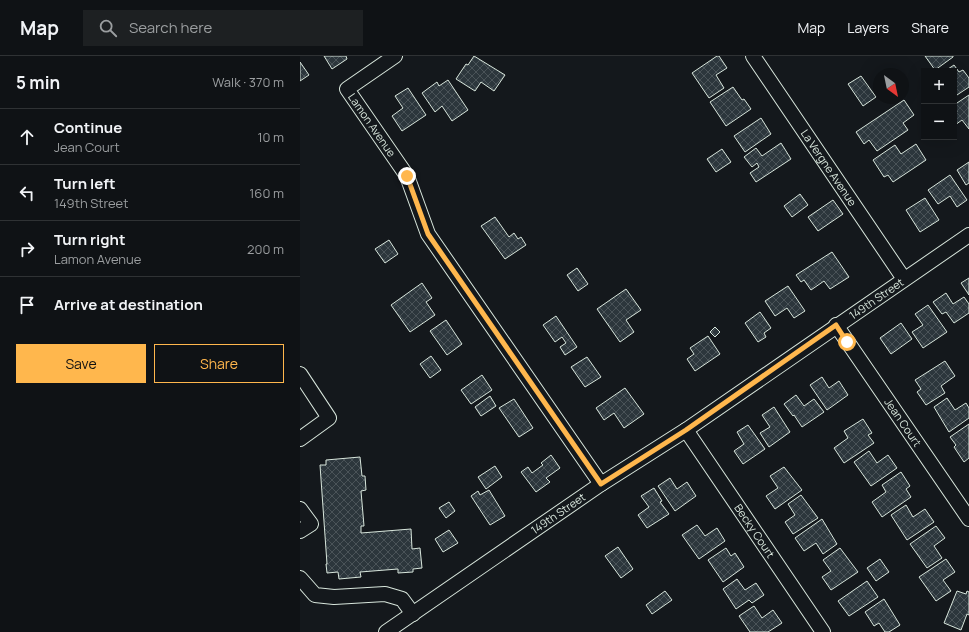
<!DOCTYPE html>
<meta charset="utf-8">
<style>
body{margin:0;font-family:Manrope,sans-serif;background:#1d2022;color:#f1f3f6}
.controls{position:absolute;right:12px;top:12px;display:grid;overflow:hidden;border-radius:0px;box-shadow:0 4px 16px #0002}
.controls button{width:36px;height:36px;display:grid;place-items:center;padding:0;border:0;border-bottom:1px solid #2f3234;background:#0f1215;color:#f1f3f6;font:20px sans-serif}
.compass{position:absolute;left:573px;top:12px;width:36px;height:36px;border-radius:50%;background:#0f1215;box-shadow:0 4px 16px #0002;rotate:147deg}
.stop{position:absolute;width:12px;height:12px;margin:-9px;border:3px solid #ffb74d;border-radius:50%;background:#fff}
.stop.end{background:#ffb74d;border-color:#fff;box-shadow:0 1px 4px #0008}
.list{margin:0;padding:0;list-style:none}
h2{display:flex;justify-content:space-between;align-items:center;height:52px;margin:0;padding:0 16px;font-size:17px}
h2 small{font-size:13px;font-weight:400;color:#9b9ea0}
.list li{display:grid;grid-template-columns:26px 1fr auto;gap:12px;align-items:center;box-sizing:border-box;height:56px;padding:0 16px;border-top:1px solid #2f3234}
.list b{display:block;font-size:15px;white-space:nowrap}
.list p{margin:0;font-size:13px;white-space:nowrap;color:#9b9ea0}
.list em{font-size:13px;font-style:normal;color:#9b9ea0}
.actions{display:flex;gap:8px;padding:12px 16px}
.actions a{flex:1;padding:9px 0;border:1px solid #ffb74d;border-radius:0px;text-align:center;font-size:14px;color:#ffb74d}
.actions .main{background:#ffb74d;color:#111}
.icon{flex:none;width:22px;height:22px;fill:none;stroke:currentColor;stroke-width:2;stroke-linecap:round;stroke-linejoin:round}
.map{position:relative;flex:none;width:669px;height:576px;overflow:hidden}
header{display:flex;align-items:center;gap:24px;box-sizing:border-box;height:56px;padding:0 20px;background:#0f1215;border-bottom:1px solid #2f3234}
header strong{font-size:19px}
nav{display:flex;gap:22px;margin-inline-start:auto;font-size:14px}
.search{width:280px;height:36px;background:#1d2022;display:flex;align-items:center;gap:10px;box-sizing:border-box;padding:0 14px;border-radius:0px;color:#9b9ea0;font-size:15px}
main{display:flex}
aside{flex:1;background:#0f1215}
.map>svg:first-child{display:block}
.building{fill:url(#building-cross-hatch);stroke:#d8e6dc}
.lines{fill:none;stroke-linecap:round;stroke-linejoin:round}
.minor-casing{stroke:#d8e6dc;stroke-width:16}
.minor{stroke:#14181c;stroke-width:14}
.route{stroke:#ffb74d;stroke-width:5}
.labels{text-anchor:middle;stroke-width:3;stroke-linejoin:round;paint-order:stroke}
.street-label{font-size:11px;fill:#d8e6dc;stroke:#14181c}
</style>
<header>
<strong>Map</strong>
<div class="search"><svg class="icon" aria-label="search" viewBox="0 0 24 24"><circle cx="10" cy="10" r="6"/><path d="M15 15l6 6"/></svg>Search here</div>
<nav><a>Map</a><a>Layers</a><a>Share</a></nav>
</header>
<main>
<aside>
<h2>5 min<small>Walk · 370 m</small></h2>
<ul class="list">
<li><svg class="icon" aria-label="ahead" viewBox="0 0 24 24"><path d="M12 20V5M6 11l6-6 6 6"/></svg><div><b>Continue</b><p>Jean Court</p></div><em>10 m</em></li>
<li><svg class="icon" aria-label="left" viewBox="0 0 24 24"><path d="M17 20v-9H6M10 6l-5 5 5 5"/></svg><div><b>Turn left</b><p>149th Street</p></div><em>160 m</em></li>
<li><svg class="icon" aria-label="right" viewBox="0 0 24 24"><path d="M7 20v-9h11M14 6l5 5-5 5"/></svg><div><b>Turn right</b><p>Lamon Avenue</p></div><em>200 m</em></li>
<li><svg class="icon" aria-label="arrive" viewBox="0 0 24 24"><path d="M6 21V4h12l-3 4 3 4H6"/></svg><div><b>Arrive at destination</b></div></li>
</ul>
<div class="actions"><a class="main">Save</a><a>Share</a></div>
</aside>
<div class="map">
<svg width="669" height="576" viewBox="0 0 669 576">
<defs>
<pattern id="building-cross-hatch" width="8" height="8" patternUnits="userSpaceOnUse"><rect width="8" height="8" fill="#2c363c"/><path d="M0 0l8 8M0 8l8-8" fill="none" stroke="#4a5358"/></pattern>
</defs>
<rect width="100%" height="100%" fill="#14181c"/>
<g class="building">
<path d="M24 0H46L47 3 32 13Z"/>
<path d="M174 0 205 19 194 35 181 26 175 35 156 23 166 8 168 9Z"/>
<path d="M417 0H419L427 12 416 19 424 32 409 42 392 17Z"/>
<path d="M625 0H653V1L635 14Z"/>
<path d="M0 6 9 19 0 25Z"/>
<path d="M654 9 659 16 663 14 669 22V31L654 41V15H645Z"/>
<path d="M561 20 576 41 563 50 548 28Z"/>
<path d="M148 24 168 54 152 65 142 50 135 56 122 37 137 26 139 30Z"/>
<path d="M433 31 442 44 444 43 451 53 426 70 410 46Z"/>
<path d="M108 32 126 59 102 75 92 60 103 52 95 40Z"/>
<path d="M669 39V73L662 64 655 69 654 66V58L657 56 654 49Z"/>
<path d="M586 42H595L588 46Z"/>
<path d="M604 44 614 59 603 67 608 74 577 95 569 84 564 88 556 76Z"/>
<path d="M461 62 471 78 445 96 434 80Z"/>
<path d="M481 87 491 103 456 126 450 117 459 111 457 107 452 111 444 101 456 92 462 100Z"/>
<path d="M616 88 626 104 593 126 588 119 584 121 573 104 595 89 601 98Z"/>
<path d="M422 93 431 106 416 116 407 103Z"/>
<path d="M669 106V127L666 129 657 114Z"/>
<path d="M650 119 667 144 657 151 650 140 638 148 628 134Z"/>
<path d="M500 138 508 149 492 161 484 150Z"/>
<path d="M625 142 639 164 620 176 606 154Z"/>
<path d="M533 144 543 158 518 175 508 161Z"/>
<path d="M195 161 209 181 214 177 218 183 221 181 226 189 205 203 181 170Z"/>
<path d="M89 184 98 198 85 207 75 193Z"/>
<path d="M532 196 549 221 530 233 524 225 511 234 504 224 501 226 496 219Z"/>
<path d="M277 212 288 228 278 235 267 219Z"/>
<path d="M669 222V239L661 227Z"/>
<path d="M122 227 132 242 126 246 135 259 110 276 91 249Z"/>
<path d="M488 230 505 255 494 262 487 252 475 260 465 245Z"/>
<path d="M326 233 341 254 326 264 334 276 320 286 297 253Z"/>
<path d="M646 237 653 248 664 241 669 248V257L654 267 646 256 642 258 633 246Z"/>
<path d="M628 249 647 276 623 292 612 276 623 269 615 258Z"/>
<path d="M460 256 471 272 464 277 466 281 458 286 445 267Z"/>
<path d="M256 260 277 291 265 299 260 291 266 287 262 281 255 286 243 269Z"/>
<path d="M146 264 162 288 147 299 130 275Z"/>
<path d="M601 267 612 283 591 298 580 282Z"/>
<path d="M415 271 420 276 415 281 410 276Z"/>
<path d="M408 280 420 298 395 315 387 303 394 298 390 292Z"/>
<path d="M131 300 141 314 130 322 120 308Z"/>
<path d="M287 301 301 321 285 331 271 311Z"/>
<path d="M645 305 655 320 641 330 645 337 626 349 617 336 621 333 615 324Z"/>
<path d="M182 319 192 334 171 348 161 334Z"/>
<path d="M522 321 529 332 539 325 548 339 527 354 510 329Z"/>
<path d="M325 332 344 358 324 372 314 357 304 364 296 352Z"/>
<path d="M496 339 504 350 514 343 524 356 502 371 494 359 493 360 484 348Z"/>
<path d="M190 340 196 350 181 360 175 351Z"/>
<path d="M647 342 655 354 666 347 669 352V362L649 376 634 351Z"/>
<path d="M214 343 233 372 219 381 199 352Z"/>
<path d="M474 351 490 376 469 391 460 377 470 371 462 359Z"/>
<path d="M563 363 572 377 568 379 574 387 544 407 534 392 548 382 544 375Z"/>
<path d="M669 368V402L664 406 654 391 656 389 650 381Z"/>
<path d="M448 369 465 393 443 408 434 395 444 388 437 376Z"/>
<path d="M569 395 577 407 588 399 597 412 571 430 554 406Z"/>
<path d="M251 399 260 412 246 422 250 426 236 436 221 416 228 411 232 417 243 409 241 407Z"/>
<path d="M60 401 62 420H65L66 434 61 435 64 470H61V477L111 473 112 493 120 492 122 512 113 513V516L98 517V513L60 516 61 521 39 523 38 516 27 517 26 508H27L20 409H26V404Z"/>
<path d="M195 410 202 421 186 433 178 421Z"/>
<path d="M484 411 502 434 475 453 466 440 478 432 470 420Z"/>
<path d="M601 416 610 430 606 433 611 441 582 461 572 446 586 436 582 429Z"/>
<path d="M370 422 377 433 387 426 396 440 375 455 358 430Z"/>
<path d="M354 432 362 445 360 446 369 458 347 472 338 459 349 451 341 440Z"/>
<path d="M189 434 205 460 190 469 171 440 178 435 180 439Z"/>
<path d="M501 439 518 462 493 478 485 466 495 459 488 448Z"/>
<path d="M149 446 155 455 146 462 139 452Z"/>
<path d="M606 449 613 461 625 453 634 466 607 484 591 459Z"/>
<path d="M522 463 537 488 523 498 516 487 504 495 495 482Z"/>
<path d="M397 469 405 480 417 472 425 485 399 503 382 479Z"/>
<path d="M636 470 645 482 634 490 642 502 627 512 610 488Z"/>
<path d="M149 474 158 487 143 496 135 483Z"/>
<path d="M318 491 333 513 321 522 305 500Z"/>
<path d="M426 492 431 500 435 497 444 511 423 526 408 504Z"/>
<path d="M540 492 558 516 531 534 522 521 531 515 523 504Z"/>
<path d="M580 503 589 516 576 525 567 512Z"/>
<path d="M646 503 655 516 643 524 651 535 636 545 619 521Z"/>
<path d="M437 523 445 534 456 527 464 539 452 547 449 544 436 553 423 533Z"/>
<path d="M567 525 578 541 549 560 538 545Z"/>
<path d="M365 535 372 544 352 558 346 549Z"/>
<path d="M657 535 666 538 667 535 669 536V559L667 558 661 574 644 567Z"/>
<path d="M584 543 600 569 589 576H585L579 567 574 570 565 556Z"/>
<path d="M454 550 462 562 473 554 482 567 468 576H450L439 560Z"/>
</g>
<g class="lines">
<g class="minor-casing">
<g id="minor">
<path id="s1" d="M95 0 47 33 107 120 128 178 301 428"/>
<path id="s2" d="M453 0 604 223"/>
<path id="s3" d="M536 269 669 463"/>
<path d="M0 318 29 362 0 383"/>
<path id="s4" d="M386 374 523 576"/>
<path d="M0 453 11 468 0 475"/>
<path d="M0 522 15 539 34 541 85 538 102 543 113 558"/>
<path id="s5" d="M86 576 301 428 386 374 669 179"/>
</g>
</g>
<use href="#minor" class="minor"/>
</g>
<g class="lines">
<path class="route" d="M107 120 128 178 301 428 386 374 536 269 547 286"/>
</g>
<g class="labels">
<g class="street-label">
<text dy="4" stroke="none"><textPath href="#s1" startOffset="102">Lamon Avenue</textPath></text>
<text dy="4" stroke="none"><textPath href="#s2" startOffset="135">La Vergne Avenue</textPath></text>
<text dy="4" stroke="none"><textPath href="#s5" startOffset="593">149th Street</textPath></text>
<text dy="4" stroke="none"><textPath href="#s3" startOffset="118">Jean Court</textPath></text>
<text dy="4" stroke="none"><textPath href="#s5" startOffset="209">149th Street</textPath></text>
<text dy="4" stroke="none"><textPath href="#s4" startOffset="122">Becky Court</textPath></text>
</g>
</g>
</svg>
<div class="controls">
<button>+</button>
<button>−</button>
</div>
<svg class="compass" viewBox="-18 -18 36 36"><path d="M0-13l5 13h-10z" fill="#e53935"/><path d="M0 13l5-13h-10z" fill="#9b9ea0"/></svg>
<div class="stop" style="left:547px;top:286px"></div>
<div class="stop end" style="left:107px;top:120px"></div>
</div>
</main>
